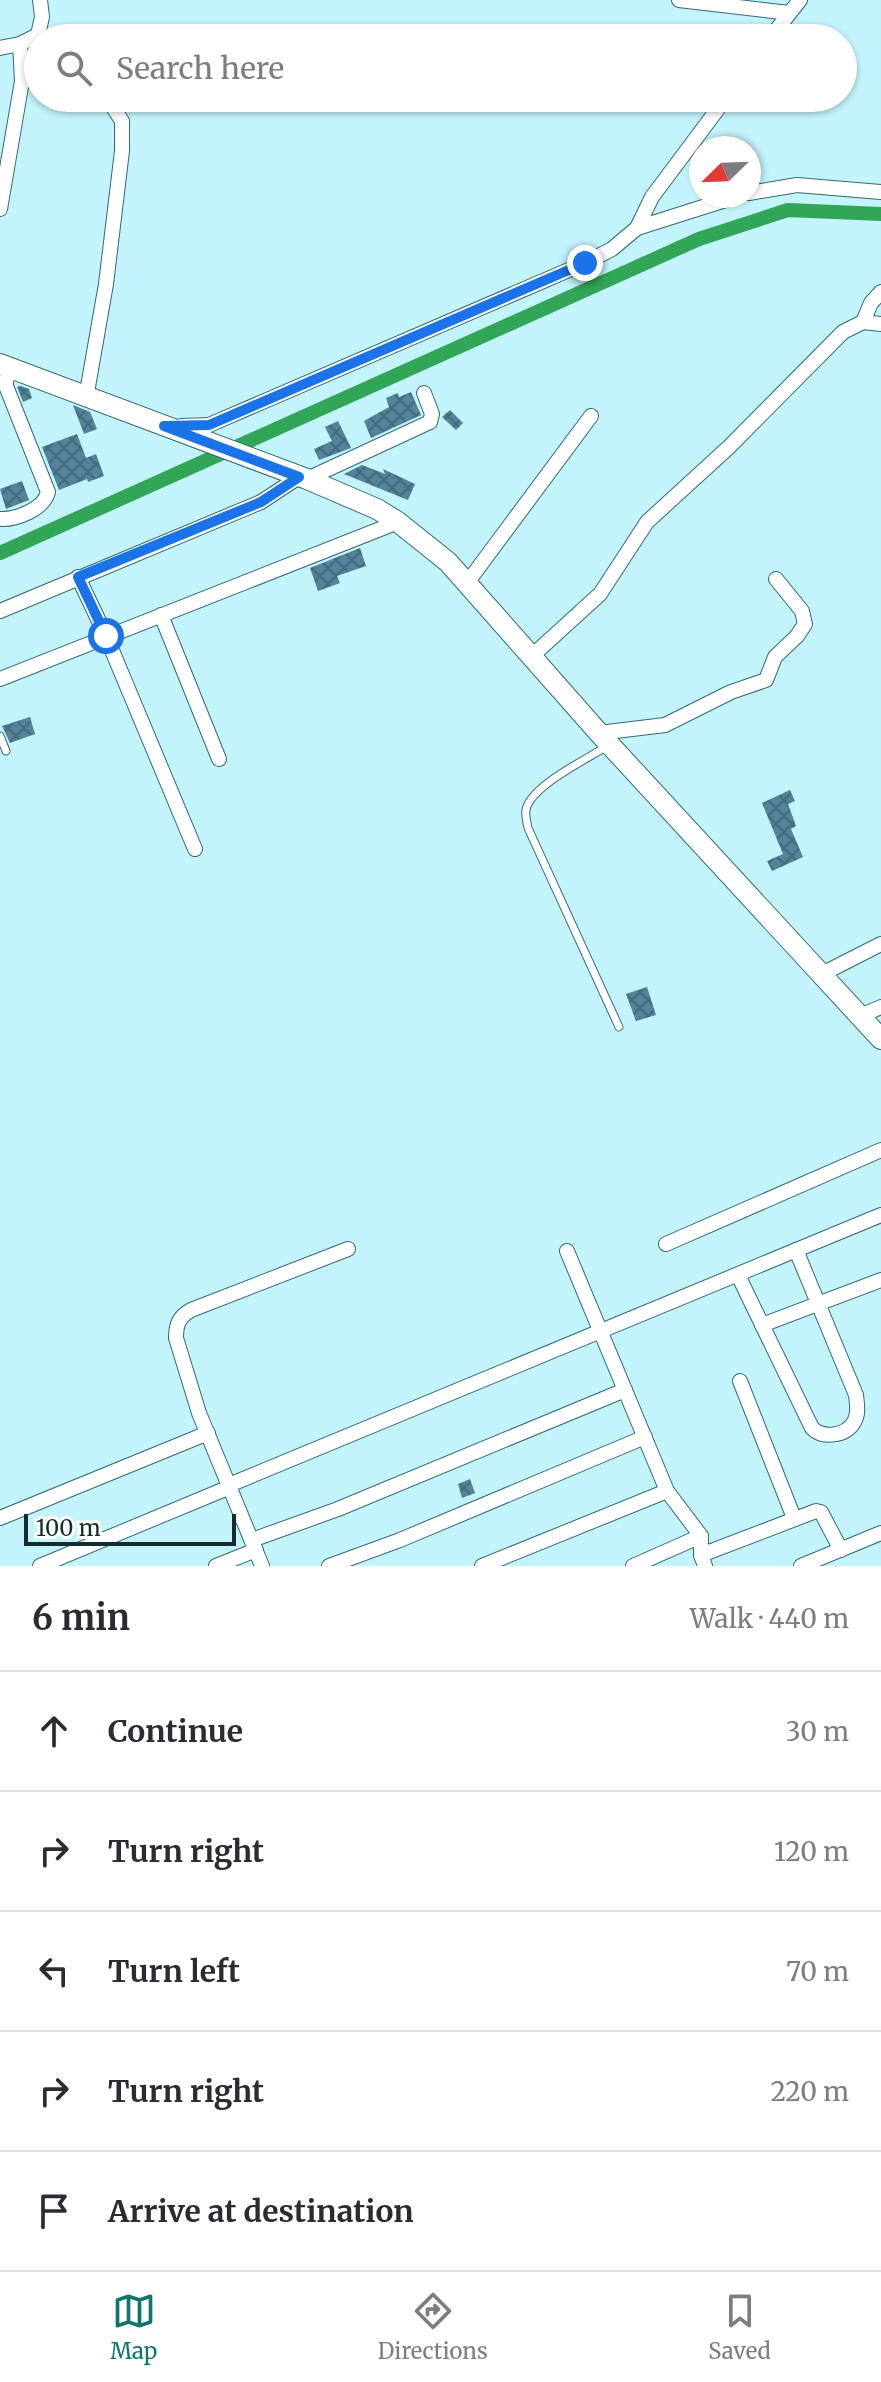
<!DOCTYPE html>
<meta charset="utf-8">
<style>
body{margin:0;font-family:Merriweather,serif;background:#f7f7f7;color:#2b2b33}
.compass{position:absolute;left:689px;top:136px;width:72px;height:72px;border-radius:50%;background:#fff;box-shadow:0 2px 6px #0004;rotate:247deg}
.scale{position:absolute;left:24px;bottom:20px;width:212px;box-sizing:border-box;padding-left:8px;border:4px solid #132c30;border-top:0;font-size:22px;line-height:28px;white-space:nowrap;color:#132c30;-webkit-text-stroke:6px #fff;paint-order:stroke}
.stop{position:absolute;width:24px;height:24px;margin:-18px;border:6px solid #1a73e8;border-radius:50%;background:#fff}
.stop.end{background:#1a73e8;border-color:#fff;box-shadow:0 2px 8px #0008}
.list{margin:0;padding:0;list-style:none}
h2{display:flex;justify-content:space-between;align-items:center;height:104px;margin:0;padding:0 32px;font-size:34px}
h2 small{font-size:26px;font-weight:400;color:#7c7c81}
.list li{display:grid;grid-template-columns:52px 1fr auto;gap:24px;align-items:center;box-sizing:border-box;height:120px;padding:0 32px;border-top:2px solid #e1e1e2}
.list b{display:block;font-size:30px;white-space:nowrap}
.list em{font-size:26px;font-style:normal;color:#7c7c81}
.icon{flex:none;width:44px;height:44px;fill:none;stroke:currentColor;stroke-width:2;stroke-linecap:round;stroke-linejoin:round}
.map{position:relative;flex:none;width:881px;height:1566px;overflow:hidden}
.search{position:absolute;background:#fff;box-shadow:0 2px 6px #0004;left:24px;right:24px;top:24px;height:88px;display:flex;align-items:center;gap:20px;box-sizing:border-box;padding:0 28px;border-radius:44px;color:#7c7c81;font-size:30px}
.sheet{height:704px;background:#fff}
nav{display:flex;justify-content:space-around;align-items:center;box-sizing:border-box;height:112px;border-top:2px solid #e1e1e2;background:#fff;font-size:22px;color:#7c7c81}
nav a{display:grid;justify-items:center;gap:4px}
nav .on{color:#0f766e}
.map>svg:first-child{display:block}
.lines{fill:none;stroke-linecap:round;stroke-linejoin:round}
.canal{stroke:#30a656;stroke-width:14}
.building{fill:url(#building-cross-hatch)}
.lane-casing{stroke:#306b75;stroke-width:9}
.street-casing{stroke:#306b75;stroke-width:16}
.secondary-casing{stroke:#306b75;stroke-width:22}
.lane{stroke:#fff;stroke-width:7}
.street{stroke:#fff;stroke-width:14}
.secondary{stroke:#fff;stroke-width:20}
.route{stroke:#1a73e8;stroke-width:10}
</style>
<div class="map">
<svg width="881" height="1566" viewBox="0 0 881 1566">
<defs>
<pattern id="building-cross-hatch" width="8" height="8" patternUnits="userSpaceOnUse" patternTransform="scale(2)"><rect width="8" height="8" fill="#538299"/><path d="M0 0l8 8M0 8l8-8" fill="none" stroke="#446b7d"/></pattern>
</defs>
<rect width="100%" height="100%" fill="#c3f3fb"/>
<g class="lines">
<path class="canal" d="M0 553 699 239 788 210 881 214"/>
</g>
<g class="building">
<path d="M21 386 29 389 32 398 23 402 17 387Z"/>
<path d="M411 392 421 415 371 438 364 421 389 407 386 398 398 393 399 397Z"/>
<path d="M73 405 90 412 97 429 84 434Z"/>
<path d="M450 410 463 423 456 430 442 417Z"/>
<path d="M338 421 351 448 319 460 314 449 332 441 325 427Z"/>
<path d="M77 434 86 458 96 454 104 476 88 482 87 479 59 490 42 447Z"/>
<path d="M362 465 385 474 383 469 415 484 408 500 344 474Z"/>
<path d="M22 481 29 500 6 509 0 489Z"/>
<path d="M360 548 366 566 337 576 340 583 318 591 310 568Z"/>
<path d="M30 717 35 734 10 743 2 726Z"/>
<path d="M790 790 795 801 788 804 796 826 791 829 803 857 772 871 767 861 783 854 762 803Z"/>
<path d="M647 987 656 1015 636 1021 626 994Z"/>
<path d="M470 1479 475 1493 462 1498 458 1484Z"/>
</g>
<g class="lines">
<g class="lane-casing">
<g id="lane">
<path d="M0 736 6 751"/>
<path d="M609 745C589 758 530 786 526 810 525 815 527 823 528 828L619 1027"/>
</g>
</g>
<g class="street-casing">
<g id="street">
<path d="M679 0 789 13"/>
<path d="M770 38 800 0"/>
<path d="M0 48 20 44 38 35 42 17 40 0"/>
<path d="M749 193 797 185 881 192"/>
<path d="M0 209 22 81 20 44"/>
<path d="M637 228 652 197 726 98"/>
<path d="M863 322 871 303 881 292"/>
<path d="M86 398 106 284 122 151V121L107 98"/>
<path d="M181 426 209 425 585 263 612 249 637 228 738 196"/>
<path d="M307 479 430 422 432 414 424 393"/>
<path d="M0 519C16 520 44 509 48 492L6 386V380L11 370"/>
<path d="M78 577 106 636 195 849"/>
<path d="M467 583 591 416"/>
<path d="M0 611 261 502 299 477"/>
<path d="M161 615 219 759"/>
<path d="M532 656 600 594 647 522 729 447 843 332 863 322 881 324"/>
<path d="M0 679 398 522"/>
<path d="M599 733 665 725 731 692 766 680 775 657 797 636 805 624 802 611 776 579"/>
<path d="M822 974 881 944"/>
<path d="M860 1016 881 1007"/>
<path d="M666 1244 881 1150"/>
<path d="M567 1251 667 1491 701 1536V1555L705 1566"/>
<path d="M738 1275 812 1428C823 1439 846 1436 854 1422 859 1414 857 1404 856 1395L796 1250"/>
<path d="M762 1325 881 1280"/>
<path d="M740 1381 794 1518"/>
<path d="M229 1485 881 1215"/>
<path d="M0 1518 208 1433"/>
<path d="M252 1540 338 1509 625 1390"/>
<path d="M701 1555 816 1511 821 1512 841 1550"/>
<path d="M40 1566 230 1487"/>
<path d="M216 1566 256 1550"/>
<path d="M262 1566 199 1413 176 1338C176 1324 179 1317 191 1310L348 1249"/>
<path d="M329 1566 400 1540 645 1437"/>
<path d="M482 1566 667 1491"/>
<path d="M633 1566 701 1536"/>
<path d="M801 1566 881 1533"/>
</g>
</g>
<g class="secondary-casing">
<path id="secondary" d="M0 364 307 479 377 509 398 522 448 562 599 733 881 1039"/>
</g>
<use href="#lane" class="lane"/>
<use href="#street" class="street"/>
<use href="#secondary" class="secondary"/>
</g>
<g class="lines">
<path class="route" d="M106 636 78 577 261 502 299 477 164 426 209 425 585 263"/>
</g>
</svg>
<svg class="compass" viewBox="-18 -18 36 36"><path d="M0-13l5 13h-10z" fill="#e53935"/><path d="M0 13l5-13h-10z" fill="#7c7c81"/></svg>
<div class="scale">100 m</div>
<div class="stop" style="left:106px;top:636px"></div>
<div class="stop end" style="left:585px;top:263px"></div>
<div class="search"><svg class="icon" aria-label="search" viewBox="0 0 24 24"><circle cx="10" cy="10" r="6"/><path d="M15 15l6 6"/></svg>Search here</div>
</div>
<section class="sheet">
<h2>6 min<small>Walk · 440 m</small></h2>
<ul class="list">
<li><svg class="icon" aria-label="ahead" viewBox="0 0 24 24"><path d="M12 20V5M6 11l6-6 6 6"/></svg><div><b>Continue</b></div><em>30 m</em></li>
<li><svg class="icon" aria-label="right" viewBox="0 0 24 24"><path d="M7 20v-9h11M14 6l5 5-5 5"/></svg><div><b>Turn right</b></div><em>120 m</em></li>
<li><svg class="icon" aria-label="left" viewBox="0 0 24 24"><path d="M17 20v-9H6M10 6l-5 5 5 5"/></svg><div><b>Turn left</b></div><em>70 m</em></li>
<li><svg class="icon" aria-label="right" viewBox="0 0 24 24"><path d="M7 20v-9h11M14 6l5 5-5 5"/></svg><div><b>Turn right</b></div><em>220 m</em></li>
<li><svg class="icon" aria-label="arrive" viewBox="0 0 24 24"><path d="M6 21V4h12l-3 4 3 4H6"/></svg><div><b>Arrive at destination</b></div></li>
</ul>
</section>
<nav>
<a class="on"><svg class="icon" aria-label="map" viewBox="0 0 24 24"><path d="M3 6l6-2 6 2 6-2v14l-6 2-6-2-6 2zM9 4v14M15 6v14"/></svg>Map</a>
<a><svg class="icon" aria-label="directions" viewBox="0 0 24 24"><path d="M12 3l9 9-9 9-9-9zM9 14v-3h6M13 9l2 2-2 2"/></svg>Directions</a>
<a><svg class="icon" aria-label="saved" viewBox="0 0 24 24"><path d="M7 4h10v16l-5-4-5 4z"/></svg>Saved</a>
</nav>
